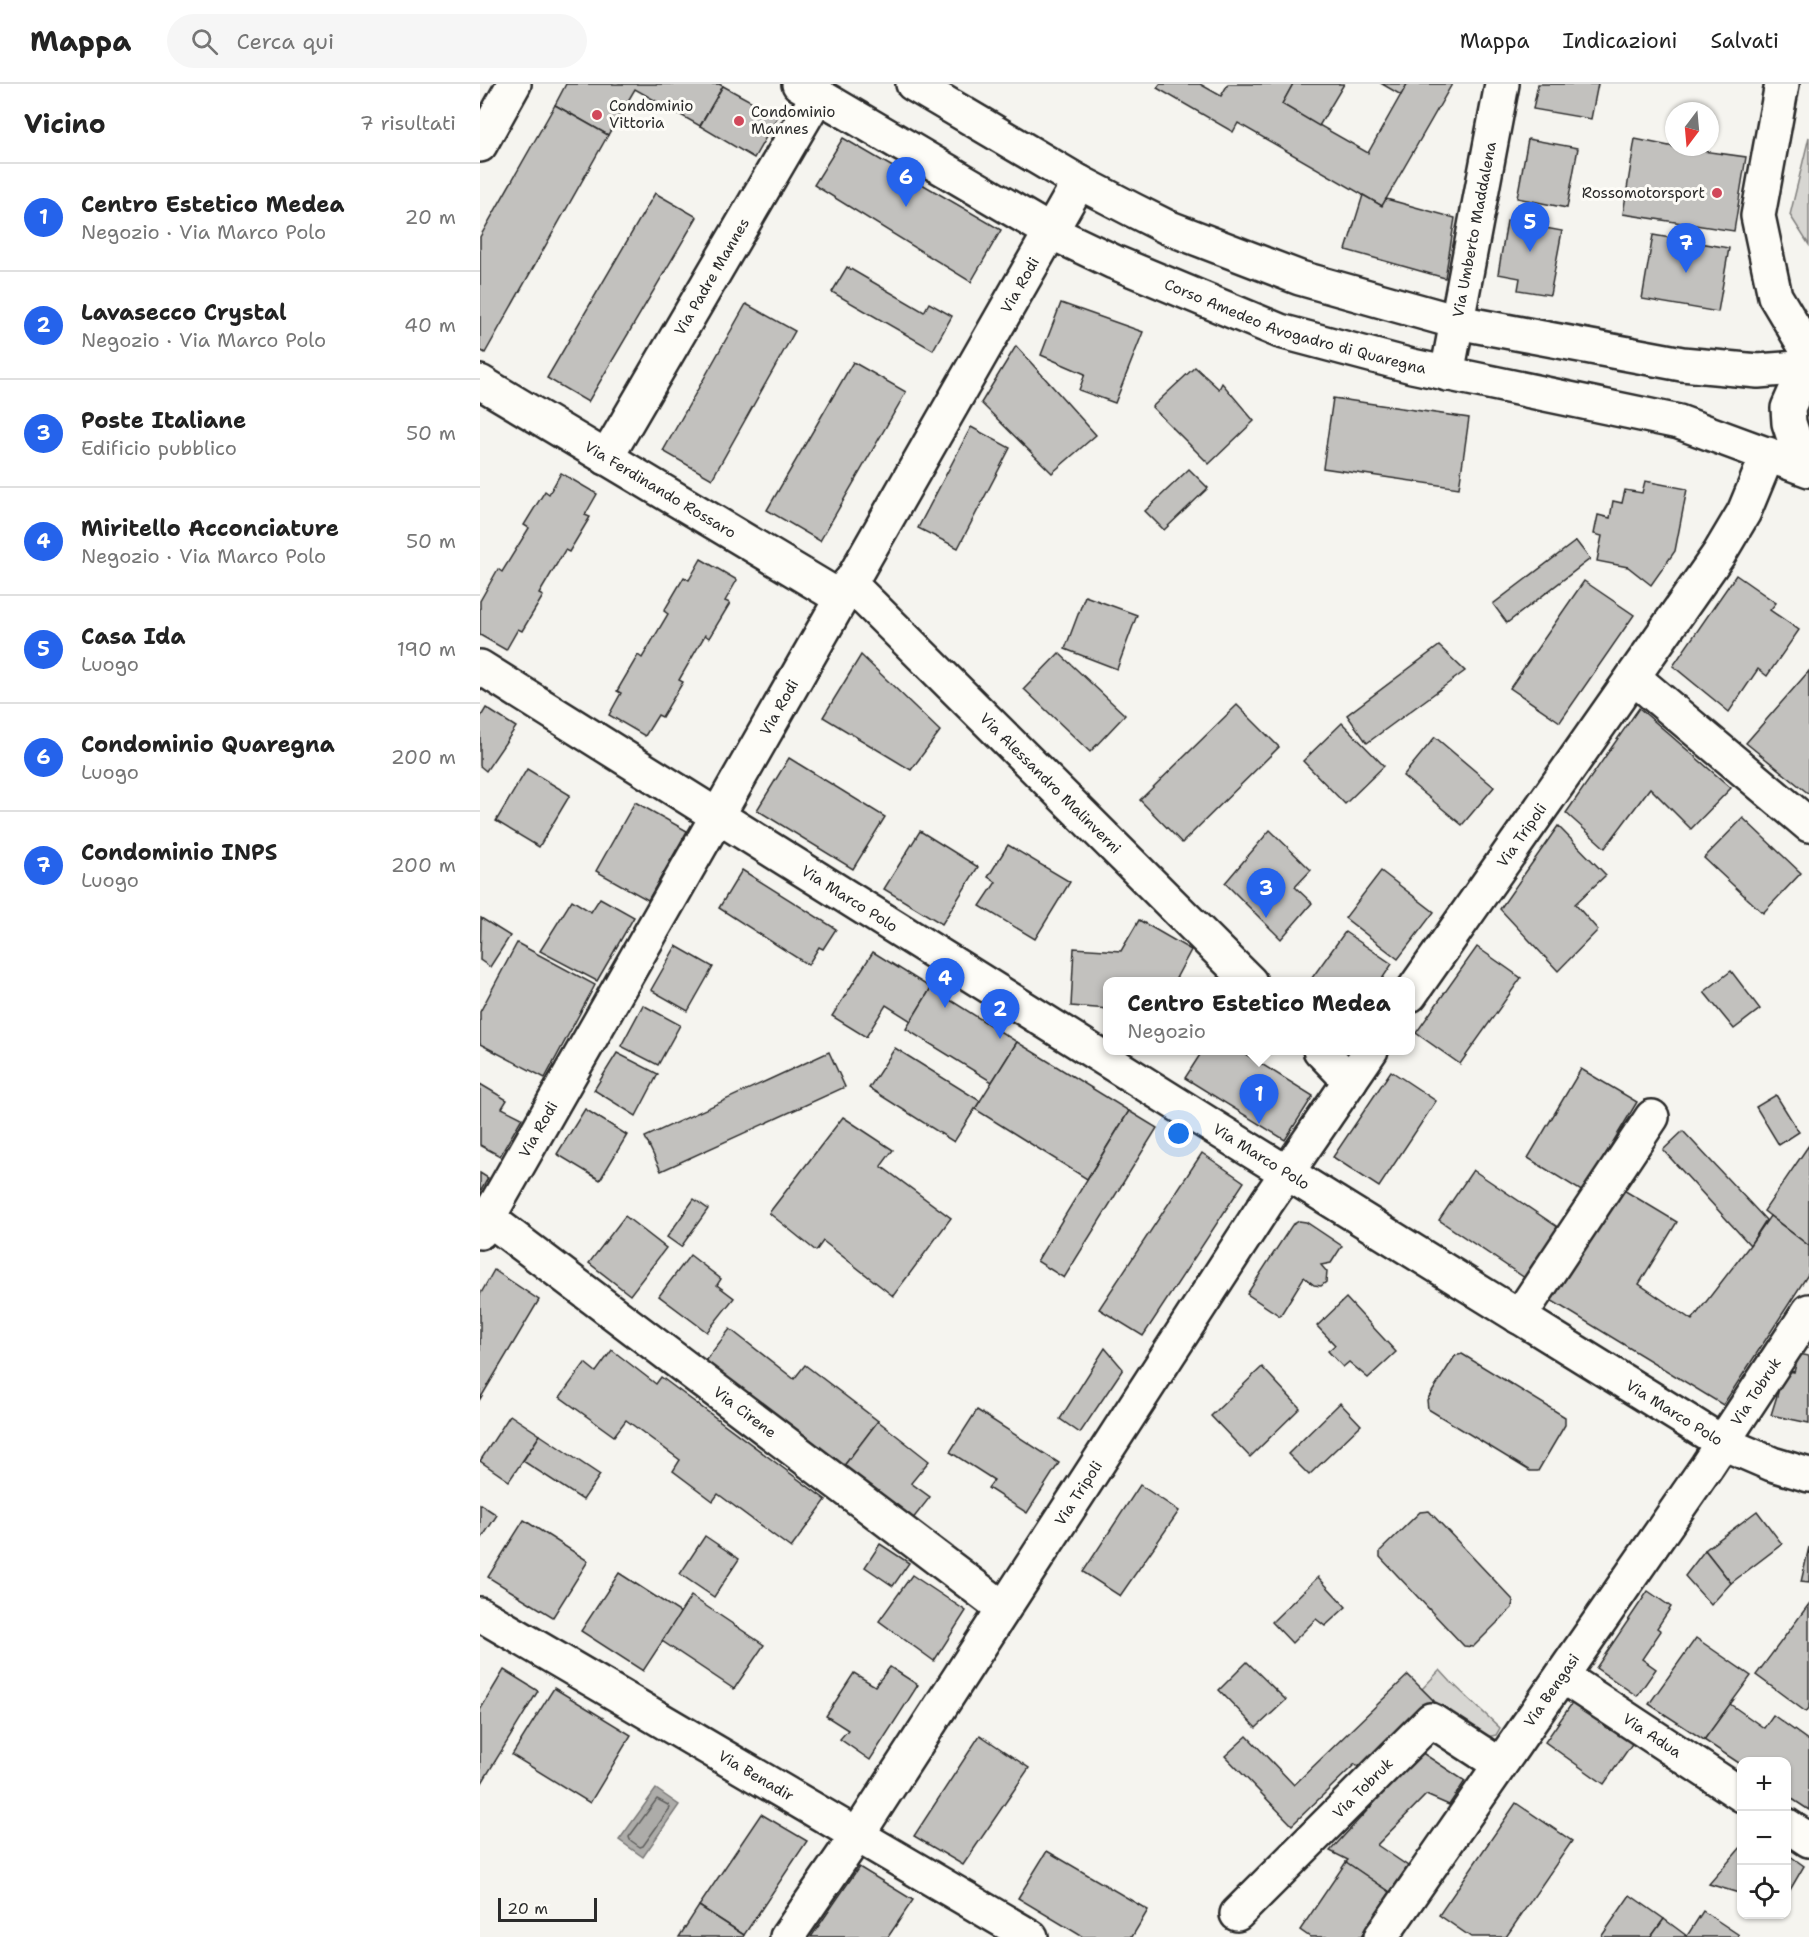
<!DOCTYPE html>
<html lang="it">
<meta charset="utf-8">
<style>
body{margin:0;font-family:"Shantell Sans",sans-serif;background:#f6f6f6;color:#222}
.controls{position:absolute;right:18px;bottom:18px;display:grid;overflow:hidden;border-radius:12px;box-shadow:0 2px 4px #0004}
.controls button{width:54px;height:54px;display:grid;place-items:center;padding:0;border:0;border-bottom:2px solid #e0e0e0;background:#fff;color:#222;font:30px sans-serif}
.compass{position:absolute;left:1185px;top:18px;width:54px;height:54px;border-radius:50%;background:#fff;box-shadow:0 2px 4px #0004;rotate:196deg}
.scale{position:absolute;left:18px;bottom:15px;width:99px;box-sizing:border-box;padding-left:6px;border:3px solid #2b2b2b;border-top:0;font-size:16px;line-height:21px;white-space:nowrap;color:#2b2b2b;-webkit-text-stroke:4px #fdfcf7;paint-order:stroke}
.you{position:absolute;left:699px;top:1050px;width:21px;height:21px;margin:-15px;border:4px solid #fff;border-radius:50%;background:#1a73e8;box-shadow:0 0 0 9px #1a73e833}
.badge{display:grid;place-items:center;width:39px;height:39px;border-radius:50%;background:#2563eb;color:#fff;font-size:20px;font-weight:700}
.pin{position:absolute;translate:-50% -50px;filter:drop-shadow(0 2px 3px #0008)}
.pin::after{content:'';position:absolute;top:32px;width:21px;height:18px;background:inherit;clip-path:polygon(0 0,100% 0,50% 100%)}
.popup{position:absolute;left:623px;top:893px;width:312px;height:78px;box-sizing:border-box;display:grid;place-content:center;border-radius:12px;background:#fff;filter:drop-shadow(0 2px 4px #0005);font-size:20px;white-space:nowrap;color:#767676}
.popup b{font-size:22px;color:#222}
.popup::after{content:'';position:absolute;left:50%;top:100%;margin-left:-12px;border:12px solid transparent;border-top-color:#fff}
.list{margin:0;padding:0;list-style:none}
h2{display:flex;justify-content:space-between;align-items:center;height:78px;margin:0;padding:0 24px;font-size:26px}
h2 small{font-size:20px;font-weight:400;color:#767676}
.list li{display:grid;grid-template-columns:39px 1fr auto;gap:18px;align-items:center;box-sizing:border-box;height:108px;padding:0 24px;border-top:2px solid #e0e0e0}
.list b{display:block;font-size:22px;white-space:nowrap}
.list p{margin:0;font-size:20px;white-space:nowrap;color:#767676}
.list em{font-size:20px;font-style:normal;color:#767676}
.icon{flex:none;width:33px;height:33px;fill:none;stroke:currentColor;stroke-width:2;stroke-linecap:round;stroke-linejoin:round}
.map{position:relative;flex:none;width:1329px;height:1853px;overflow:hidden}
header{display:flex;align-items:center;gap:36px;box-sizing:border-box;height:84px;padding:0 30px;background:#fff;border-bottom:2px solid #e0e0e0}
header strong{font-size:28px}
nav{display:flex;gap:33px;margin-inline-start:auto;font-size:21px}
.search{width:420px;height:54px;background:#f6f6f6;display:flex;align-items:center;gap:15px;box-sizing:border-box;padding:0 21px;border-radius:33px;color:#767676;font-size:22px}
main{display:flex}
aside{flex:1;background:#fff}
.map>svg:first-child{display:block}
.green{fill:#d7d6d2;stroke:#81807e;stroke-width:1.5}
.water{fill:#adaca9;stroke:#797877;stroke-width:1.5}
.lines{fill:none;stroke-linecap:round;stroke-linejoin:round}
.shore{stroke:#5f5f5d;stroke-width:1.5}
.building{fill:#c2c1be;stroke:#2b2b2b;stroke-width:1.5}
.minor-casing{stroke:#2b2b2b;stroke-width:38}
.major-casing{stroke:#2b2b2b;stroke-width:38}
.minor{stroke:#fdfcf7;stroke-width:33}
.major{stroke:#fdfcf7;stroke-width:33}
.poi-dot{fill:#d1495b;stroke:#fdfcf7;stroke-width:2}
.labels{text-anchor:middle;stroke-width:6;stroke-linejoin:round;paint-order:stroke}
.poi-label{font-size:15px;fill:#2b2b2b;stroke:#fdfcf7;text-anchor:start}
.street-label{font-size:15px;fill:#2b2b2b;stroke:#fdfcf7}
</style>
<header>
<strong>Mappa</strong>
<div class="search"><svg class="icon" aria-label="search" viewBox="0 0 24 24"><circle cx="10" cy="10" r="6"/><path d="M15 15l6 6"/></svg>Cerca qui</div>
<nav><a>Mappa</a><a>Indicazioni</a><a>Salvati</a></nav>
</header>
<main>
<aside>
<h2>Vicino<small>7 risultati</small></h2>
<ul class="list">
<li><span class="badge">1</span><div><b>Centro Estetico Medea</b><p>Negozio · Via Marco Polo</p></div><em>20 m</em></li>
<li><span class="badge">2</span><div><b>Lavasecco Crystal</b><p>Negozio · Via Marco Polo</p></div><em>40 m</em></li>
<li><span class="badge">3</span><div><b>Poste Italiane</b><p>Edificio pubblico</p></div><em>50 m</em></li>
<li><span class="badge">4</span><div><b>Miritello Acconciature</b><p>Negozio · Via Marco Polo</p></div><em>50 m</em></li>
<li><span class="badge">5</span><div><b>Casa Ida</b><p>Luogo</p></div><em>190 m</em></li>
<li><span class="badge">6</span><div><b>Condominio Quaregna</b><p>Luogo</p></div><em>200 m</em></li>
<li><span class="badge">7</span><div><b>Condominio INPS</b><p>Luogo</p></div><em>200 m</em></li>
</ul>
</aside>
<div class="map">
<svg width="1329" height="1853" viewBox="0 0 1329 1853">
<rect width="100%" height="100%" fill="#f5f4ef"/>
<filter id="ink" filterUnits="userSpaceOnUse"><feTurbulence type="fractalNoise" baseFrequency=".0167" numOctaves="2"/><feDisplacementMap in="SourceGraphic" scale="12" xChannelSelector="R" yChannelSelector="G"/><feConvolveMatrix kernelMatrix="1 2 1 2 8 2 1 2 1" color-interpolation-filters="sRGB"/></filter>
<g filter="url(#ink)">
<g class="green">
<path d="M1329 53V161L1310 131Z"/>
<path d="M960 1586 971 1598 1020 1644 1016 1651 1007 1653 954 1617 942 1605Z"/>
</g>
<path class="water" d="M176 1705 199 1721 163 1773 139 1756Z"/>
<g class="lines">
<path class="shore" d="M177 1715 188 1721 190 1724 163 1762 160 1763 150 1756 149 1753Z"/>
</g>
<g class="building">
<path d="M86 0H239L243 2 220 42 155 5 128 51 75 21Z"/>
<path d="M680 0H720L741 12 748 0H813L802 20 888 69 927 0H972L902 122 758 39 753 48 677 4Z"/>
<path d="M813 0H864L839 42 802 20Z"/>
<path d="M902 0H927L921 11Z"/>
<path d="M1058 0H1118L1111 35 1053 25Z"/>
<path d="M243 2 298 32 274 74 220 42Z"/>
<path d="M75 21 128 51 5 269 0 266V153Z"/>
<path d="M363 54 521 146 491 198 334 101Z"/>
<path d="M1048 55 1098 64 1087 124 1037 114Z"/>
<path d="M1155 55 1194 63 1266 73 1254 147 1143 130Z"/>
<path d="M175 109 217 133 108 318 67 294Z"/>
<path d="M883 111 902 122 906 115 975 134 965 194 866 166Z"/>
<path d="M1027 137 1082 147 1070 211 1038 206 1040 194 1018 190Z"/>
<path d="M1173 151 1249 164 1238 228 1162 215Z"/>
<path d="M367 183 444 228 449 219 472 232 453 266 352 208Z"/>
<path d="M581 219 663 248 635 319 599 306 605 290 561 271Z"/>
<path d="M266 220 315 247 232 395 183 367Z"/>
<path d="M536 262 616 351 572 389 501 319Z"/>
<path d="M373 278 426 308 340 457 287 426Z"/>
<path d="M715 283 739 305 742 299 774 337 729 380 672 323Z"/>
<path d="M853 314 989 334 979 404 843 384Z"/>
<path d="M491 343 530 364 478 464 438 444Z"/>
<path d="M709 385 728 404 684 446 665 427Z"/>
<path d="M81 389 117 410 105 431 110 433 89 468 85 466 59 510 63 512 42 547 38 545 26 566 0 551V517L18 485 22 488 49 444 44 441 65 407 69 410Z"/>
<path d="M1165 397 1207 405 1195 467 1171 501 1148 483 1117 477 1122 452 1114 450 1118 431 1130 434 1133 417 1142 419 1145 406 1162 409Z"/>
<path d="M1096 457 1110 475 1027 539 1013 520Z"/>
<path d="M221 475 257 496 245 517 250 519 229 554 225 551 199 596 203 598 182 633 178 631 165 652 129 631 141 609 137 607 158 571 162 574 188 530 184 527 204 493 209 496Z"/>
<path d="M1256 491 1296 519 1290 526 1319 546 1287 592 1278 585 1249 628 1193 582Z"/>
<path d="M1104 497 1154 531 1080 638 1030 604Z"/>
<path d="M605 512 657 531 637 585 585 565Z"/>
<path d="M959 562 985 587 887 659 867 631Z"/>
<path d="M579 569 645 631 610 668 544 605Z"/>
<path d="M381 571 460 647 431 686 343 633Z"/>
<path d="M1329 587V710L1266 659Z"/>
<path d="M757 621 799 663 702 759 660 716Z"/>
<path d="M6 624 36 643 6 687 0 682V634Z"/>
<path d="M1159 624 1251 704 1211 745 1170 704 1125 764 1086 729Z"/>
<path d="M862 639 904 682 865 720 823 677Z"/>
<path d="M955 653 1014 703 982 741 923 692Z"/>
<path d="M309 674 405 733 373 785 277 726Z"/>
<path d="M47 685 90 711 59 763 16 737Z"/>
<path d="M155 718 207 747 168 816 116 787Z"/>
<path d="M1263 734 1321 789 1283 829 1224 774Z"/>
<path d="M1078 742 1126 791 1095 820 1118 846 1078 887 1020 825Z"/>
<path d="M790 746 831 786 815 803 832 819 801 855 745 799Z"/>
<path d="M440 747 498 783 462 840 404 805Z"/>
<path d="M528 761 590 798 555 855 500 822 516 798 508 793Z"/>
<path d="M262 786 356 845 343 865 339 863 328 881 239 824Z"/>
<path d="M901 787 954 828 918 875 865 834Z"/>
<path d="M120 814 154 833 117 897 60 867 92 816 111 828Z"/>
<path d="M1 834 30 852 10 883 0 876Z"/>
<path d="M659 836 711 866 694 898H628V925L591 922 594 864 641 867Z"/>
<path d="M865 848 912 880 900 898H829Z"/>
<path d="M37 859 115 901 65 994 0 960V928Z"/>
<path d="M196 862 233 883 208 927 171 906Z"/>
<path d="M997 863 1041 894 980 980 936 949Z"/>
<path d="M393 868 451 904 431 937 406 921 386 953 352 932Z"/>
<path d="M1251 887 1280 925 1254 945 1224 908Z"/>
<path d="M451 904 537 958 512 998 426 945Z"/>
<path d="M163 921 200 941 178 981 141 962Z"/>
<path d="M537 958 649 1027 607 1095 495 1025Z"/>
<path d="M415 964 500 1017 474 1058 389 1004Z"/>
<path d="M723 966H759L833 1012 805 1056 705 994Z"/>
<path d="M349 968 365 1003 181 1087 165 1053Z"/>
<path d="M137 969 178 990 156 1032 114 1006Z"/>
<path d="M1101 985 1157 1018 1103 1108 1048 1074Z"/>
<path d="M911 987 956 1017 899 1103 853 1073Z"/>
<path d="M0 1000 27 1016 22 1024 42 1034 20 1072 0 1061Z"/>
<path d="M1296 1011 1319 1048 1299 1061 1276 1023Z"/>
<path d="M105 1025 147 1051 120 1096 77 1070Z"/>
<path d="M649 1027 677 1044 584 1194 557 1177Z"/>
<path d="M363 1033 413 1066 401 1082 471 1134 413 1212 343 1157 336 1167 289 1129Z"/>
<path d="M1203 1047 1286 1136 1270 1161 1183 1066Z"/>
<path d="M1329 1061V1162L1284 1127Z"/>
<path d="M722 1069 764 1098 663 1252 619 1225Z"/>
<path d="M993 1086 1079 1144 1045 1194 959 1136Z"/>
<path d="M0 1089 8 1094 0 1108Z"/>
<path d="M1142 1105 1197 1138 1159 1200 1212 1236 1270 1161 1290 1132 1329 1162V1189L1243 1321 1069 1215Z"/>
<path d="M214 1115 228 1125 201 1163 187 1153Z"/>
<path d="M145 1132 186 1164 150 1211 109 1179Z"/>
<path d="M819 1137 826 1138 862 1162 851 1179 841 1181 847 1188 846 1198 841 1202 834 1201 824 1193 800 1232 767 1210 812 1141Z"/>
<path d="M210 1171 241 1195 237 1201 254 1214 227 1248 179 1212Z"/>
<path d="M14 1186 59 1216 0 1315V1211Z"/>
<path d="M866 1214 916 1268 888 1294 869 1278 863 1283 848 1267 855 1261 837 1242Z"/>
<path d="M250 1245 314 1295 325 1281 398 1337 363 1383 225 1277Z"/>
<path d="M625 1264 643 1285 600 1349 580 1335Z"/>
<path d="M132 1266 176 1300 181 1293 346 1416 311 1464 238 1410 233 1417 193 1387 200 1376 146 1336 134 1352 80 1313 105 1279 116 1288Z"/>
<path d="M982 1270 1085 1333V1341L1058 1387H1050L948 1325 947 1316 975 1272Z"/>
<path d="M1319 1270 1329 1272V1339L1291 1331 1305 1286 1314 1288Z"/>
<path d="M782 1283 820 1324 770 1373 731 1332Z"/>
<path d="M860 1319 881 1341 829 1391 808 1370Z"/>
<path d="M497 1326 579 1379 547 1429 508 1404 514 1396 470 1368Z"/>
<path d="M30 1331 60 1351 29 1397 0 1377Z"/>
<path d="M398 1337 449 1377 431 1399 450 1413 432 1436 363 1383Z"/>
<path d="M60 1351 120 1391 103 1416 43 1377Z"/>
<path d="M660 1401 699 1427 640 1512 603 1488Z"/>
<path d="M0 1420 17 1431 0 1457Z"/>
<path d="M949 1427 1033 1516 1032 1524 993 1563 984 1562 900 1473V1467L940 1428Z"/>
<path d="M1277 1427 1302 1460 1251 1499 1225 1466Z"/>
<path d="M44 1436 108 1477 73 1533 8 1493Z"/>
<path d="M225 1452 259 1475 234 1513 200 1490Z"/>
<path d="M400 1460 429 1479 413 1502 385 1483Z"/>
<path d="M1329 1463V1499L1321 1498Z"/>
<path d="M1225 1466 1251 1499 1231 1521 1205 1492Z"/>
<path d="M139 1489 201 1529 163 1587 101 1547Z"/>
<path d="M432 1491 486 1527 454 1577 399 1537Z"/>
<path d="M838 1493 866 1523 845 1542 836 1535 812 1559 792 1538Z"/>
<path d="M1168 1507 1191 1523 1177 1544 1181 1547 1162 1575 1176 1585 1157 1612 1116 1584Z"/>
<path d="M211 1512 284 1561 254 1605 182 1557Z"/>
<path d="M1329 1520V1624L1326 1628 1276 1591Z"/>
<path d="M1216 1554 1271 1592 1224 1656 1169 1620Z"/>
<path d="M767 1578 806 1616 776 1644 739 1606Z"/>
<path d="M410 1583 438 1601 390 1676 360 1655 368 1646 346 1632 374 1589 395 1602Z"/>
<path d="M24 1586 58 1607 0 1702V1626Z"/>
<path d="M928 1591 954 1617 881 1686 875 1680 812 1741 745 1672 767 1652 814 1701Z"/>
<path d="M74 1604 151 1651 110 1719 32 1671Z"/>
<path d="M1095 1615 1156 1654 1124 1700 1065 1658Z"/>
<path d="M1250 1620 1284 1644 1293 1631 1329 1657V1726L1306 1711V1678H1262V1681L1224 1656Z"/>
<path d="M500 1651 549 1684 483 1781 434 1752Z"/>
<path d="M941 1668 985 1697 969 1721 946 1711 897 1761 928 1782 910 1808 866 1778 868 1776 850 1767Z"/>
<path d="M1036 1719 1092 1757 1026 1853H991L959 1831Z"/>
<path d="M281 1730 327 1757 264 1851 219 1822Z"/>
<path d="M1262 1762V1810L1229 1800Z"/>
<path d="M567 1767 668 1826 652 1853H603L538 1814Z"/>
<path d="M1306 1769 1324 1782 1306 1813Z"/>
<path d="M866 1778 910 1808 881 1853H830L820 1846Z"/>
<path d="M379 1783 433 1816 408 1853H331Z"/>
<path d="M1150 1811 1184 1835 1171 1853H1121Z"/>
<path d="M219 1822 264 1851 263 1853H199Z"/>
<path d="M1223 1827 1259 1851 1258 1853H1171L1184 1835 1207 1852Z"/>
</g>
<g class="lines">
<g class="minor-casing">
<g id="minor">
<path d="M1302 0 1278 132 1295 212 1329 269"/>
<path d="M0 61 34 0"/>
<path id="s1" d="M967 290 1022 0"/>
<path d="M1329 291 1315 308 1308 324 1309 339 1315 357 1329 369"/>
<path id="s2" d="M0 298 361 514"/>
<path id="s3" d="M126 374 338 11"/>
<path id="s4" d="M369 499 770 898"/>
<path id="s5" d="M0 583 767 1064 1243 1359 1292 1380 1329 1391"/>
<path d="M1153 593 1329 741"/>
<path id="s6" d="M930 911 1239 470 1264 428 1288 370"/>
<path d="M840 966 870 997"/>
<path id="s7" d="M8 1134 523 1524"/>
<path id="s8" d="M0 1148 599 98"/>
<path d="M1039 1233 1172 1033"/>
<path id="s9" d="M0 1530 551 1853"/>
<path id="s10" d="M1082 1592 1262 1711"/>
<path d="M1306 1741 1329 1756"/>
<path id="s11" d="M757 1830 951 1636 1019 1680"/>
<path id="s12" d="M307 1853 378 1750 787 1118 891 966"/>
<path id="s13" d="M901 1853 1227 1382 1329 1227"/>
</g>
</g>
<g class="major-casing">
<g id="major">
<path id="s14" d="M319 0 571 148 634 178 800 247 932 282 1199 338 1329 386"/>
<path d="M433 0 599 98 653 126 687 143 820 194 977 238 1202 280 1278 287 1329 283"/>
</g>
</g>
<use href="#minor" class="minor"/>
<use href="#major" class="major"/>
</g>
</g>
<g class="poi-dot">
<circle cx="117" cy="31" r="6"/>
<circle cx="259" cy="37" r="6"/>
<circle cx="1237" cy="109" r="6"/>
</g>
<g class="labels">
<g class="poi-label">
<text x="129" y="27">Condominio<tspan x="129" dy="17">Vittoria</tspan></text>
<text x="271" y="33">Condominio<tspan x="271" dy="17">Mannes</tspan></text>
<text x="1225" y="114" text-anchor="end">Rossomotorsport</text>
</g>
<g class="street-label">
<text dy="5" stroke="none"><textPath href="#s1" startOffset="147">Via Umberto Maddalena</textPath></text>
<text dy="5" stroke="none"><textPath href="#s3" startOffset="210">Via Padre Mannes</textPath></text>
<text dy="5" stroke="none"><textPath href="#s8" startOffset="1090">Via Rodi</textPath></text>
<text dy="5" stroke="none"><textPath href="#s14" startOffset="555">Corso Amedeo Avogadro di Quaregna</textPath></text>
<text dy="5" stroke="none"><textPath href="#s2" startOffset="210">Via Ferdinando Rossaro</textPath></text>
<text dy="5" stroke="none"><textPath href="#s8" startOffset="604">Via Rodi</textPath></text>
<text dy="5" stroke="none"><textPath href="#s4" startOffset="284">Via Alessandro Malinverni</textPath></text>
<text dy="5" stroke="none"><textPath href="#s6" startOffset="195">Via Tripoli</textPath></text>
<text dy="5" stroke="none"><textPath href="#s5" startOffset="436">Via Marco Polo</textPath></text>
<text dy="5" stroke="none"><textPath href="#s8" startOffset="118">Via Rodi</textPath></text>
<text dy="5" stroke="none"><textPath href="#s5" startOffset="922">Via Marco Polo</textPath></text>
<text dy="5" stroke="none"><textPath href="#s13" startOffset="662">Via Tobruk</textPath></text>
<text dy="5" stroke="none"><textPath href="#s7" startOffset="322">Via Cirene</textPath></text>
<text dy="5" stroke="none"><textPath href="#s5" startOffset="1408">Via Marco Polo</textPath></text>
<text dy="5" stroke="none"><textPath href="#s12" startOffset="531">Via Tripoli</textPath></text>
<text dy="5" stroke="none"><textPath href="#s13" startOffset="300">Via Bengasi</textPath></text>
<text dy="5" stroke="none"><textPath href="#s10" startOffset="108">Via Adua</textPath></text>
<text dy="5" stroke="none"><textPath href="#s9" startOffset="320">Via Benadir</textPath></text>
<text dy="5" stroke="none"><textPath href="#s11" startOffset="178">Via Tobruk</textPath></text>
</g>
</g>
</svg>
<div class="controls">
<button>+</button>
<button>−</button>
<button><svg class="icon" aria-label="locate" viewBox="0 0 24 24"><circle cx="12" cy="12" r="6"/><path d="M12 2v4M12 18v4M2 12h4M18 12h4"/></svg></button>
</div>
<svg class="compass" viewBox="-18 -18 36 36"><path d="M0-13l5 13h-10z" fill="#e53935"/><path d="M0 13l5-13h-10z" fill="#767676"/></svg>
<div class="scale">20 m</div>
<div class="you"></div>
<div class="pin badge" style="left:779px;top:1040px">1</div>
<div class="popup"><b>Centro Estetico Medea</b>Negozio</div>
<div class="pin badge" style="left:520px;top:955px">2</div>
<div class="pin badge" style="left:786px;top:834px">3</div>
<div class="pin badge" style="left:465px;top:924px">4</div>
<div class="pin badge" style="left:1050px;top:168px">5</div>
<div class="pin badge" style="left:426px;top:123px">6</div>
<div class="pin badge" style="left:1206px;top:189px">7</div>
</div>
</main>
